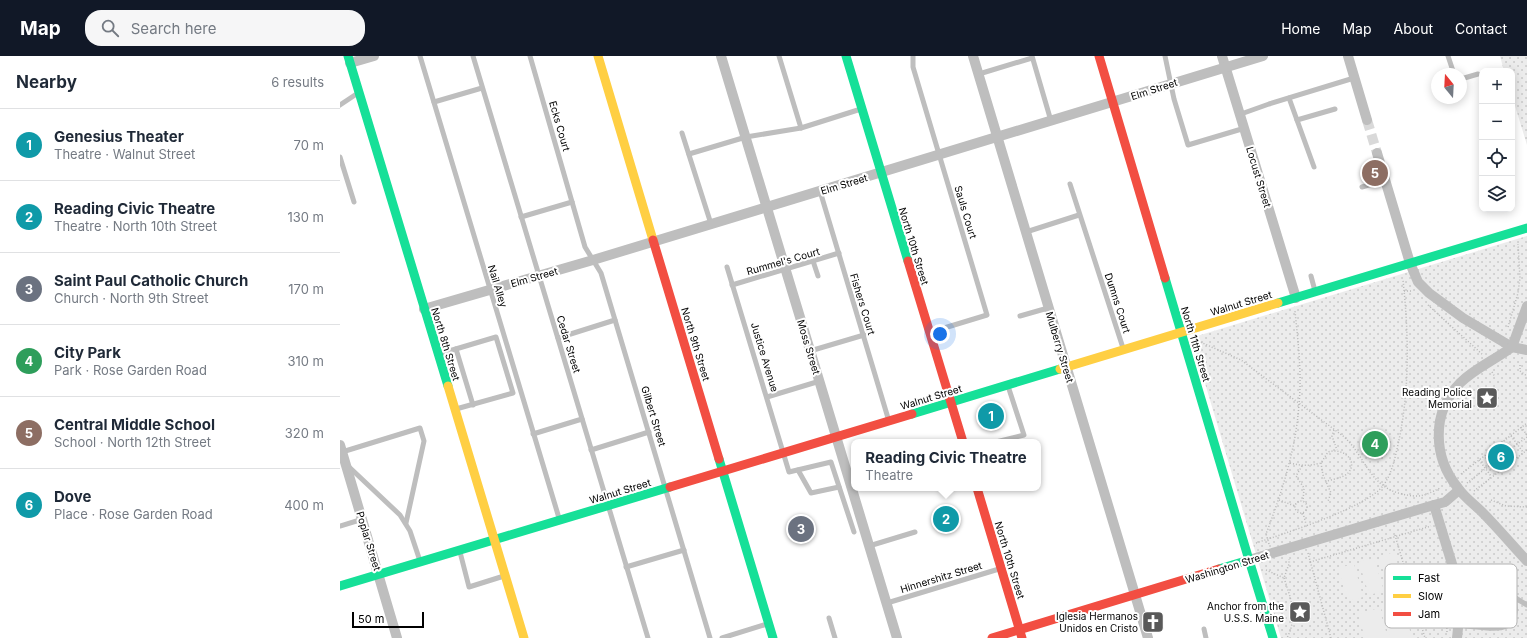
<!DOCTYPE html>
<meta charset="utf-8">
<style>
body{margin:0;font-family:Inter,sans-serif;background:#f6f6f7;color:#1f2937}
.controls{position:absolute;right:12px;top:12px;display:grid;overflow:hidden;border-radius:8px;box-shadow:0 2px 10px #0003}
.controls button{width:36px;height:36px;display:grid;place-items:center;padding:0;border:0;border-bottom:1px solid #e0e1e3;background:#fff;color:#1f2937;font:20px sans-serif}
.compass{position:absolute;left:1091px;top:12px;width:36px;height:36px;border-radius:50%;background:#fff;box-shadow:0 2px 10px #0003;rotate:342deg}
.scale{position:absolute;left:12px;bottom:10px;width:72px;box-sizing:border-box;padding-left:4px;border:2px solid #000;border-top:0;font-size:11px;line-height:14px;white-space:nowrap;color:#000;-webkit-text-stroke:3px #fff;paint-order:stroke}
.you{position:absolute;left:600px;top:278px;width:14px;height:14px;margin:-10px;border:3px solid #fff;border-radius:50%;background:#1a73e8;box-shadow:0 0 0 6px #1a73e833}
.badge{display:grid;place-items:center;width:26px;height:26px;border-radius:50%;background:#111827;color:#fff;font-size:13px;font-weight:700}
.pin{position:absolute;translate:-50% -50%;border:2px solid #fff;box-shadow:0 1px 4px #0006}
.popup{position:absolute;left:511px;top:383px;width:190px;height:52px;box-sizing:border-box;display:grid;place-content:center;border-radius:8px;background:#fff;filter:drop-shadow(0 1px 3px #0005);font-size:13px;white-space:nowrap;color:#747a83}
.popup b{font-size:15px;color:#1f2937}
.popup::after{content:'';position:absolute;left:50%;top:100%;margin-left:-8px;border:8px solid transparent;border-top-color:#fff}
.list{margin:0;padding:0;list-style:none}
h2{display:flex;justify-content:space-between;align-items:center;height:52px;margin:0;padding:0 16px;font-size:17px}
h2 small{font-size:13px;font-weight:400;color:#747a83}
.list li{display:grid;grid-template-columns:26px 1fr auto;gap:12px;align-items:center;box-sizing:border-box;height:72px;padding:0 16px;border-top:1px solid #e0e1e3}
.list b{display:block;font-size:15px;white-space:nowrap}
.list p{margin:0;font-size:13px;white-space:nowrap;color:#747a83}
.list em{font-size:13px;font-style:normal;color:#747a83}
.icon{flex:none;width:22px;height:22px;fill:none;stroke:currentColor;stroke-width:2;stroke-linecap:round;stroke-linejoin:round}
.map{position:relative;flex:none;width:1187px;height:582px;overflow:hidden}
header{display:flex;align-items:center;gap:24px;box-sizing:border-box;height:56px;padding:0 20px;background:#111827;color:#fff}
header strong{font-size:19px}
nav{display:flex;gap:22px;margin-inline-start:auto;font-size:14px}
.search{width:280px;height:36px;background:#f6f6f7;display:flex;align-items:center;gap:10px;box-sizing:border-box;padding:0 14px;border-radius:16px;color:#747a83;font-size:15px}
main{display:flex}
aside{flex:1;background:#fff}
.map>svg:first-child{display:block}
.grass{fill:url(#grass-dots)}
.pitch{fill:#ececec}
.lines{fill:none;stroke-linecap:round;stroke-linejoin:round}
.street-tunnel{stroke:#d9d9d9;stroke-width:10;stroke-dasharray:10 5;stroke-linecap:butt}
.path{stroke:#b9b9b9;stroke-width:1.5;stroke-dasharray:1 2;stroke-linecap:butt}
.lane{stroke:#bebebe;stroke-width:5}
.street{stroke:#bebebe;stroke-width:10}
.fast{stroke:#16e098;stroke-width:9}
.slow{stroke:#ffcf43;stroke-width:9}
.jam{stroke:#f24e42;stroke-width:9}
.labels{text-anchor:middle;stroke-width:4;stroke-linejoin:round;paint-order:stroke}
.street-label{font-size:10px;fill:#000;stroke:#fff}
.poi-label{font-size:10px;fill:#000;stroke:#fff;text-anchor:end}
.key{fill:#fff;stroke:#b2b2b2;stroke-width:1}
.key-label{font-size:11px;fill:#000}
</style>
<header>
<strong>Map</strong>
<div class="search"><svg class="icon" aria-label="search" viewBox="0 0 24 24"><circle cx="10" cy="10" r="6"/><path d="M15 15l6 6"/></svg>Search here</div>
<nav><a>Home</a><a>Map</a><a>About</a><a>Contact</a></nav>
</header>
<main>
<aside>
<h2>Nearby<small>6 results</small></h2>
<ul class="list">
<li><span class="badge" style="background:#0f9aa8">1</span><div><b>Genesius Theater</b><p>Theatre · Walnut Street</p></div><em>70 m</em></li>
<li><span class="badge" style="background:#0f9aa8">2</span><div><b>Reading Civic Theatre</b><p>Theatre · North 10th Street</p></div><em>130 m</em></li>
<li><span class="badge" style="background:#6b7280">3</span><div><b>Saint Paul Catholic Church</b><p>Church · North 9th Street</p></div><em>170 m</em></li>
<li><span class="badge" style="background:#2e9e5b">4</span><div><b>City Park</b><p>Park · Rose Garden Road</p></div><em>310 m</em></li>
<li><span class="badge" style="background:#8d6e63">5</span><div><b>Central Middle School</b><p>School · North 12th Street</p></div><em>320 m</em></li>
<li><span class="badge" style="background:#0f9aa8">6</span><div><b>Dove</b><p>Place · Rose Garden Road</p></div><em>400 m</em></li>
</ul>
</aside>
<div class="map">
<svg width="1187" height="582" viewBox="0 0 1187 582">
<defs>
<pattern id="grass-dots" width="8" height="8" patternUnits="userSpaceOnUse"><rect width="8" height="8" fill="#ececec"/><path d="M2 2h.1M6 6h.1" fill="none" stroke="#c9c9c9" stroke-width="1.8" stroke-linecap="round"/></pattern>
</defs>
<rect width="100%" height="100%" fill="#fff"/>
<g class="grass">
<path d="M1160 0H1187V89L1172 40V15H1164Z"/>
<path d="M1187 180V582H941L853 287 854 281Z"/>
</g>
<g class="pitch">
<path d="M1054 496 1064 529 1049 533 1039 501Z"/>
<path d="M1034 502 1044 535 1029 539 1019 506Z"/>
<path d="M1014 508 1023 541 1008 545 998 512Z"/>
<path d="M1062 545 1072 582H1050L1041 551Z"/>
<path d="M1039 552 1048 582H1025L1018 558Z"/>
</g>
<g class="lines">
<path class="street-tunnel" d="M1027 64 1037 97"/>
<g class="path">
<path d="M1064 235H1072"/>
<path d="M1088 249 1143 299"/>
<path d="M1168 271 1178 237 1180 222 1178 188"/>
<path d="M858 285 901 304 1003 380C1026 400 1028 430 1062 438 1080 442 1084 440 1100 432"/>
<path d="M1180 309V315L1187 320"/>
<path d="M1152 316 1155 321"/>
<path d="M1181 371 1187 379"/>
<path d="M994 374 992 380 997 394"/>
<path d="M1171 380 1183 396"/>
<path d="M1161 387 1172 404"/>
<path d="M1167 396 1187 381"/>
<path d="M1148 397 1160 414"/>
<path d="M1139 404 1151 420"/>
<path d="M950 407C961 410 970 410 981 407L988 396C1003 391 1019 405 1008 417 1003 422 993 423 987 425"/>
<path d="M981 407 983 419 991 437 988 445"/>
<path d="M962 410 956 420 964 432 963 445"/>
<path d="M1121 418 1187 367"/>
<path d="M1127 427 1154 406"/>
<path d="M1134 435 1187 394"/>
<path d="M939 444 955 450"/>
<path d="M1151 444 1166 450 1187 451"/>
<circle cx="961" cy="451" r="6"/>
<path d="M963 457 966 468"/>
<path d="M1055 479 1085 582"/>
<path d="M916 487C946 477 1025 452 1043 430 1051 419 1054 406 1057 393 1070 338 1069 280 1063 224"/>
<path d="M929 488 926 478C942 436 956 393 959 348 962 317 958 286 955 255"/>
<path d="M968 497 991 582"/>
<path d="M970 506 1091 470"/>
<path d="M926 514 944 522 949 508V503"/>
<path d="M944 522C951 543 958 561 947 582"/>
<path d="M1105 527 1107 576"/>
<path d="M1073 536 1104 527"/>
</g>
<g class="lane">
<path d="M80 0 219 462"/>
<path d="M133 0 308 582"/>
<path d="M190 0 245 191 261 217 370 582"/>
<path d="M439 0 461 72"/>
<path d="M573 0V11L647 259 591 276"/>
<path d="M692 0 711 65"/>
<path d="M825 0 834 43 848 89 905 72"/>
<path d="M1108 0 1114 18"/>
<path d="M639 18 692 2"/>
<path d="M1121 23 1138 18"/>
<path d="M949 42 974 111"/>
<path d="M94 46 142 32"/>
<path d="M0 49 18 37"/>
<path d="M901 58 929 48 1014 22"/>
<path d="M957 64 995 53"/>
<path d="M342 77 371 168"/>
<path d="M349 98 406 81 461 72 521 53"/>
<path d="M0 101 14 146"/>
<path d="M730 128 783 292"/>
<path d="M1022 131 1045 124"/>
<path d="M480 135 548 362"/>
<path d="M181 161 232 146"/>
<path d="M686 176 739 159"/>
<path d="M473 205 478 220"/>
<path d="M387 211 449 416 491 406 514 476"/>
<path d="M971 220 975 235"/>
<path d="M392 229 499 197"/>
<path d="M680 260 708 252"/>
<path d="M218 282 275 264"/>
<path d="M116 293 133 349"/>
<path d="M470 295 524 279"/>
<path d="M99 298 156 281 173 337 116 353"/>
<path d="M427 341 480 325"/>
<path d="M193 378 242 363"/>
<path d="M656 386 684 379 668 330"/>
<path d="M251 394 309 376"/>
<path d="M2 396 80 372 84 385 66 467"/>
<path d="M8 410 60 459 70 475 80 505"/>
<path d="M458 414 471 437 499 431"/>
<path d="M0 470 23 463"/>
<path d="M529 490 575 476"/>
<path d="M120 496 129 531 164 520"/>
<path d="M286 511 344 494"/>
<path d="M1116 521 1126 519 1159 528 1174 541 1187 549"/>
<path d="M547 547 659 513"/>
<path d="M489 562 495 582"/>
<path d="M1126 570C1153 572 1182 581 1174 541"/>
<path d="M1126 570C1141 562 1142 538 1145 524"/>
<path d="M864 573 866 582"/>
<path d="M382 582 427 568"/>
</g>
<g class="street">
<path d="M381 0 557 582"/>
<path d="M633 0 808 582"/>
<path d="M882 0 956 242"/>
<path d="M1008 0 1027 64"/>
<path d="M10 7 34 0"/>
<path d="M1037 97 1070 207 1078 226 1089 237 1123 262 1172 291 1187 294"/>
<path d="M84 253 253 204 923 0"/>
<path d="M1172 291C1155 304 1135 312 1120 327 1091 357 1093 401 1118 432 1124 441 1134 448 1142 456 1157 471 1172 489 1187 505"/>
<path d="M1172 291 1187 250"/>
<path d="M0 389 57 582"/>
<path d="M1094 449 1116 521 1119 563 1117 582"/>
<path d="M909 504 1094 449 1105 446 1119 434"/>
</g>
<g class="fast">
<path d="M8 0 108 330"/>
<path d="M506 0 568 205"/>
<path d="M825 222 909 504"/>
<path d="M938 247 1187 172"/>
<path d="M572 358 720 313"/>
<path d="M379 403 433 582"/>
<path d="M879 513 909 504 933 582"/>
<path d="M0 530 330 431"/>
</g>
<g class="slow">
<path d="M258 0 313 184"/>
<path d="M720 313 938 247"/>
<path d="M108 330 184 582"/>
</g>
<g class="jam">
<path d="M759 0 825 222"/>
<path d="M313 184 379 403"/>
<path d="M568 205 623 386"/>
<path d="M330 431 572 358"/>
<path d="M637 432 682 582"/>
<path d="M652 582 879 513"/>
</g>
</g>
<defs>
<g id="sight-square" transform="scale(1.15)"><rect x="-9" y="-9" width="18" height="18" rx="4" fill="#595959" stroke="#fff"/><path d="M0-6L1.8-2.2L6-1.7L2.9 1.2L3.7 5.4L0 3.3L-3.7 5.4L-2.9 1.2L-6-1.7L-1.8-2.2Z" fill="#fff"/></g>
<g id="church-square" transform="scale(1.15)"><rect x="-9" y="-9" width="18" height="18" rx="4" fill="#595959" stroke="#fff"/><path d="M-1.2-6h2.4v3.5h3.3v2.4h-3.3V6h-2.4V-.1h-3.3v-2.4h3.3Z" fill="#fff"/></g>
</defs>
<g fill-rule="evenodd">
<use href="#sight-square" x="1147" y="342"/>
<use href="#sight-square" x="960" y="556"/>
<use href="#church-square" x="813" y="566"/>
</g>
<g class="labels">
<g class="street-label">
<text transform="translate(814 33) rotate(-18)" y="4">Elm Street</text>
<text transform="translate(220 70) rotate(74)" y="4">Ecks Court</text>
<text transform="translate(919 121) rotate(73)" y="4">Locust Street</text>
<text transform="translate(504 128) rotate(-17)" y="4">Elm Street</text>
<text transform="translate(626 156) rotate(73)" y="4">Sauls Court</text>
<text transform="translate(574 190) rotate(73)" y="4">North 10th Street</text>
<text transform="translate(443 205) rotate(-16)" y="4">Rummel's Court</text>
<text transform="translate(194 221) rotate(-16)" y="4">Elm Street</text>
<text transform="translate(158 230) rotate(73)" y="4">Nail Alley</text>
<text transform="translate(778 247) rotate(72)" y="4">Dumns Court</text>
<text transform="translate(901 247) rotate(-17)" y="4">Walnut Street</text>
<text transform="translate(523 248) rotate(73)" y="4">Fishers Court</text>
<text transform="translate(106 288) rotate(73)" y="4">North 8th Street</text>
<text transform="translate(229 288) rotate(73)" y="4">Cedar Street</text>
<text transform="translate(356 288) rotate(73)" y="4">North 9th Street</text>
<text transform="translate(856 288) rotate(73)" y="4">North 11th Street</text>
<text transform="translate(469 291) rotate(73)" y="4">Moss Street</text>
<text transform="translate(720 291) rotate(73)" y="4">Mulberry Street</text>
<text transform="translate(425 301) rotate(73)" y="4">Justice Avenue</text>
<text transform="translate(591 341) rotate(-17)" y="4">Walnut Street</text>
<text transform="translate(314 360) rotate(73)" y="4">Gilbert Street</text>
<text transform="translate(280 435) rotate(-17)" y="4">Walnut Street</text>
<text transform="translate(29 485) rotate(73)" y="4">Poplar Street</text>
<text transform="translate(670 504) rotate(73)" y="4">North 10th Street</text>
<text transform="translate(887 511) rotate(-17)" y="4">Washington Street</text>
<text transform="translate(601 521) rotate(-17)" y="4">Hinnershitz Street</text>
</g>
<g class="poi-label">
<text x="1132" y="340">Reading Police<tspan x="1132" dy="12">Memorial</tspan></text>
<text x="944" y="554">Anchor from the<tspan x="944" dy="12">U.S.S. Maine</tspan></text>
<text x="798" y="564">Iglesia Hermanos<tspan x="798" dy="12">Unidos en Cristo</tspan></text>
</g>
</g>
<rect x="1045" y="508" width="132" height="64" rx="6" class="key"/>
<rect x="1053" y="520" width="18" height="4" fill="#16e098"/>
<rect x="1053" y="538" width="18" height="4" fill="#ffcf43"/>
<rect x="1053" y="556" width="18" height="4" fill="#f24e42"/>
<g class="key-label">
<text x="1078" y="526">Fast</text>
<text x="1078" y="544">Slow</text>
<text x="1078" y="562">Jam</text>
</g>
</svg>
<div class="controls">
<button>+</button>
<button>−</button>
<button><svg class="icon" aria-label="locate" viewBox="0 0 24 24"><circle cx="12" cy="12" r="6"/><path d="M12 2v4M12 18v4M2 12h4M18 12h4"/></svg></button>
<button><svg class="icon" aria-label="layers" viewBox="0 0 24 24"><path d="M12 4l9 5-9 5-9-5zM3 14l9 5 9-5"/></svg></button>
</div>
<svg class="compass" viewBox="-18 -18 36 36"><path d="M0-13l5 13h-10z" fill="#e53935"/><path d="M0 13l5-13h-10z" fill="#747a83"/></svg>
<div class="scale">50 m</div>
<div class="you"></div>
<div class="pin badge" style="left:651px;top:360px;background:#0f9aa8">1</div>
<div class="pin badge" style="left:606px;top:463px;background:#0f9aa8">2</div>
<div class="popup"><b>Reading Civic Theatre</b>Theatre</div>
<div class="pin badge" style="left:461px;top:473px;background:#6b7280">3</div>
<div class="pin badge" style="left:1035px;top:388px;background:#2e9e5b">4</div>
<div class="pin badge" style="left:1035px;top:117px;background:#8d6e63">5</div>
<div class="pin badge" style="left:1161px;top:401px;background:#0f9aa8">6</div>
</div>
</main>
